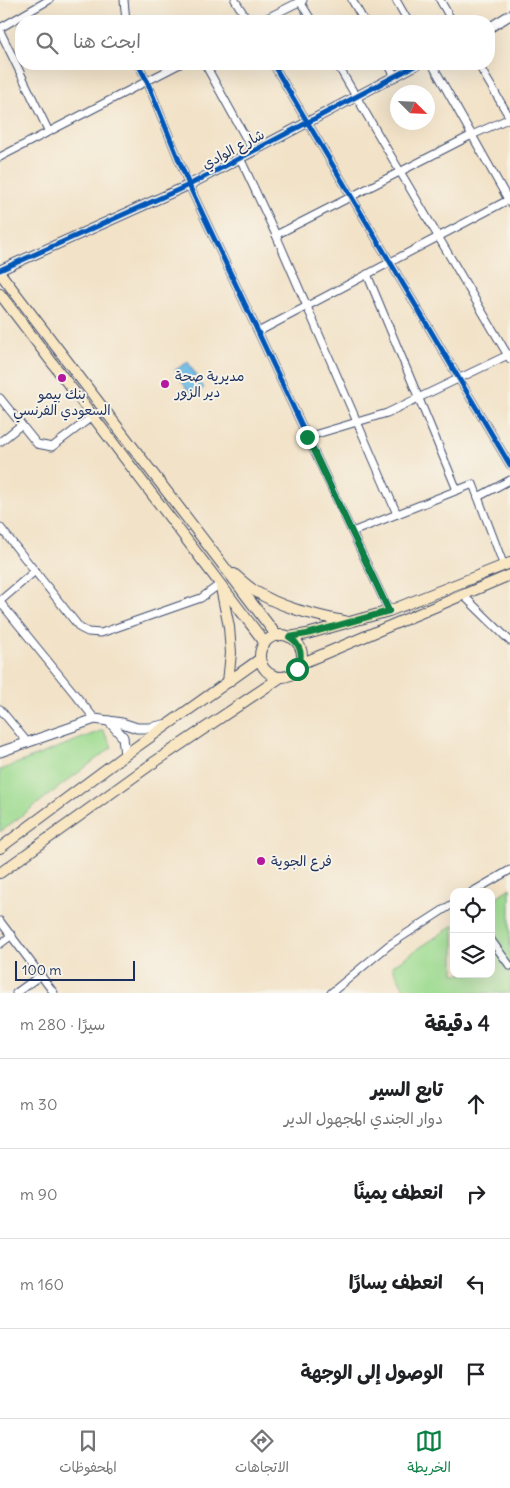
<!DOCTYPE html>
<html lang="ar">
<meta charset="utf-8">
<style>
body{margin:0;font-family:Delius,"Playpen Sans Arabic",sans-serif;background:#f2f2f2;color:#202124;direction:rtl}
.controls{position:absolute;right:15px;bottom:15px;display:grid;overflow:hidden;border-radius:10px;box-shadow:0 5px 20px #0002}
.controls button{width:45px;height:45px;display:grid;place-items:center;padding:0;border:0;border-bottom:1px solid #e0e0e0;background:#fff;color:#202124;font:25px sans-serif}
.compass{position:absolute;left:390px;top:85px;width:45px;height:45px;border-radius:50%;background:#fff;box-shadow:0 5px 20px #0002;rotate:114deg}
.scale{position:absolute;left:15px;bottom:12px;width:120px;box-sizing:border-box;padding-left:5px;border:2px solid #1b2f5e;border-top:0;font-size:14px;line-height:18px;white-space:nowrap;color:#1b2f5e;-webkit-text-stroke:4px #f7f3e8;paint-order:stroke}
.stop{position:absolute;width:15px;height:15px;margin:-11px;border:4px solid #0b8043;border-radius:50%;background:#fff}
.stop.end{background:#0b8043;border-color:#fff;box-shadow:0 1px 5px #0008}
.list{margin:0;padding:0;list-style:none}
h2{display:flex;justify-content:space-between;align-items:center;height:65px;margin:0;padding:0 20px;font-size:21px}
h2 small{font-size:16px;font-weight:400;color:#757577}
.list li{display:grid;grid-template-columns:32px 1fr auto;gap:15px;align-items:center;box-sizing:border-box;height:90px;padding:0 20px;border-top:1px solid #e0e0e0}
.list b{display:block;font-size:19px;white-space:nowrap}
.list p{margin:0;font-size:16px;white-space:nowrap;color:#757577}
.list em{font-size:16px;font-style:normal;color:#757577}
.icon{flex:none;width:28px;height:28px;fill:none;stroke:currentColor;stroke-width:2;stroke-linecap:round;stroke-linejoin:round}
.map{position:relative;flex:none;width:510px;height:993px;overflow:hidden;direction:ltr}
.search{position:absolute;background:#fff;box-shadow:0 5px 20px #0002;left:15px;right:15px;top:15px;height:55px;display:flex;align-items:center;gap:12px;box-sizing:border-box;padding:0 18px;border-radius:20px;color:#757577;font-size:19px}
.sheet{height:425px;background:#fff}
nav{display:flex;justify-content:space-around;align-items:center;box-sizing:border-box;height:70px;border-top:1px solid #e0e0e0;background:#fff;font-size:14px;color:#757577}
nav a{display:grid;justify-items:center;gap:2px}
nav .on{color:#0b8043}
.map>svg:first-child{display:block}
.green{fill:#9ddb90;stroke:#5c8577}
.water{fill:#69bae4;stroke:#4274a1}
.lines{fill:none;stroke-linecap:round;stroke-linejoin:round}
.minor-casing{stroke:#3b4a6e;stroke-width:9}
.tertiary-casing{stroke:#3b4a6e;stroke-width:11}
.secondary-casing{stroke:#3b4a6e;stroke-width:12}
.minor{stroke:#fff;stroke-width:7}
.tertiary{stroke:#fff;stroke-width:9}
.secondary{stroke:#f9e7c3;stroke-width:10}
.cycleway-casing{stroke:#f7f3e8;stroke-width:8}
.cycleway{stroke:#0057b8;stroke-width:5}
.route{stroke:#0b8043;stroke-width:6}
.poi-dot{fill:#b5179e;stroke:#f7f3e8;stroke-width:2}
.labels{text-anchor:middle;stroke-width:4;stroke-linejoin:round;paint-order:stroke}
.street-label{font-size:14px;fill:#1b2f5e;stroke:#f7f3e8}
.poi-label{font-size:14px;fill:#1b2f5e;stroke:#f7f3e8;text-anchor:start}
</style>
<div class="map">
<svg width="510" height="993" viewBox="0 0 510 993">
<rect width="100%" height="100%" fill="#f7f3e8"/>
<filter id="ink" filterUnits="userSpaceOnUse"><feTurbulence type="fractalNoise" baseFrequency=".02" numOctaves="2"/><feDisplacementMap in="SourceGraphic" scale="10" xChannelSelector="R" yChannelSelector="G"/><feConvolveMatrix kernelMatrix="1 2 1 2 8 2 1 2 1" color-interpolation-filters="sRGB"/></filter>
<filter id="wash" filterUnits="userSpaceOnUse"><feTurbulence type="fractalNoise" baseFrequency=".0096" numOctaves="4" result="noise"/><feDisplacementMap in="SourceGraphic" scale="20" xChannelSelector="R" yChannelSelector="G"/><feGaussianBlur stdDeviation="1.12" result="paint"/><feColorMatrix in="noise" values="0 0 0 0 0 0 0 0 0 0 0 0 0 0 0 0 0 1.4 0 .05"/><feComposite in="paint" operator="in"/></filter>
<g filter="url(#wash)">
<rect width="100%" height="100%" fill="#f2e2c7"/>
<g class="green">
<path d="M103 730 112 747 0 832V770Z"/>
<path d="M510 888V993H406L392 966 454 925V974H491V901Z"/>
</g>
<path class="water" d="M188 362 204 388 191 396 175 370Z"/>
</g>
<g filter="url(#ink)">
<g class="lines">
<g class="minor-casing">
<g id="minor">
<path d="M124 0 126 21"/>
<path d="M235 0 248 21"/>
<path d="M299 0 312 21"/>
<path d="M352 0 364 21"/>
<path d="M396 0 408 21"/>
<path d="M440 0 452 21"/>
<path d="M261 21 303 0"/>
<path d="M0 28 49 0"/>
<path d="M0 31 49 132"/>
<path d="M138 64 147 81 189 185 389 611"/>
<path d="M205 64 253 151"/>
<path d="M273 64 510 465"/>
<path d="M337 64 510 359"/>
<path d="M388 64 395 76"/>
<path d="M432 64 510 203"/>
<path d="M478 64 510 118"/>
<path d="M0 157 180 64"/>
<path d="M240 158 276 235 397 514"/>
<path d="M276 235 472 135 510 118"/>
<path d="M367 274 457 490"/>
<path d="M258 332 510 199"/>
<path d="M0 398 37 444 52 447 93 416"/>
<path d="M307 437 387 413 510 354"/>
<path d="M0 442 21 425"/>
<path d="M478 497 510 480"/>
<path d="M0 527 80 628 88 632 101 633 201 598 220 584"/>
<path d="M352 532 473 484 504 566"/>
<path d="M463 595 510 641"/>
<path d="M0 601 35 571"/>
<path d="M0 602 95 719"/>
<path d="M0 709 28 743"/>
<path d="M472 892 510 870"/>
<path d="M0 921 54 993"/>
<path d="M491 940 510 966"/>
<path d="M0 944 12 935"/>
<path d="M16 993 41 975"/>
<path d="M331 993 389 945 454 903"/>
</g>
</g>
<g class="tertiary-casing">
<g id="tertiary">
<path d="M489 28 510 15"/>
<path d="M0 270 189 185 418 64"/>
<path d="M109 721 123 737 125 755"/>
<path d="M0 752 95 719 122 723 137 728H150L168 724"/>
</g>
</g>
<g class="secondary-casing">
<g id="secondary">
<path d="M0 273 277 636"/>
<path d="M0 294 265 643"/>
<path d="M234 574C241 580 247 586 255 591 283 609 316 615 348 622"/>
<path d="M221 588 229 627 231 653 228 682"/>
<circle cx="281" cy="656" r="21"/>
<path d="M289 637 307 634 389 611 510 563"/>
<path d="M300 664 510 575"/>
<path d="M0 848 125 755 260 659"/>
<path d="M0 873 153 763 281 677"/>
</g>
</g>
<use href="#minor" class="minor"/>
<use href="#tertiary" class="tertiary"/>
<use href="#secondary" class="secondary"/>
<g class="cycleway-casing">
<g id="cycleway">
<path d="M138 64 147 81 189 185 389 611"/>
<path d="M273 64 510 465"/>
<path d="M0 270 189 185 418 64"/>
</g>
</g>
<use href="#cycleway" class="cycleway"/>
</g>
</g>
<g class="lines" filter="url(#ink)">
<path class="route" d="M297 669C304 656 301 644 289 637L307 634 389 611 307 437"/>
</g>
<g class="poi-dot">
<circle cx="62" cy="378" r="5"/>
<circle cx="165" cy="384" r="5"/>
<circle cx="261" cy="861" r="5"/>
</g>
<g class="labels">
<g class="street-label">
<text transform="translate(233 149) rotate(-28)" y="5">شارع الوادي</text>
</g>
<g class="poi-label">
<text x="175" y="381">مديرية صحة<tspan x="175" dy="16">دير الزور</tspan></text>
<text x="62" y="399" text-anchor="middle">بنك بيمو<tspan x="62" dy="16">السعودي الفرنسي</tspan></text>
<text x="271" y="866">فرع الجوية</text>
</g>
</g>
</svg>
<div class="controls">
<button><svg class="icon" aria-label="locate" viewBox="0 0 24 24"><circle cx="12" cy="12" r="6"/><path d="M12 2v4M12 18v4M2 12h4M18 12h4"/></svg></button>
<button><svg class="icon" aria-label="layers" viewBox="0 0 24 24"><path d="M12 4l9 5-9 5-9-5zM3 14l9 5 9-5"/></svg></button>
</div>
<svg class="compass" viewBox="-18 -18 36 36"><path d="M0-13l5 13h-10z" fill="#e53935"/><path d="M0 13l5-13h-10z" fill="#757577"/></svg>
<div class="scale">100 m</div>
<div class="stop" style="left:297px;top:669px"></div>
<div class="stop end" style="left:307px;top:437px"></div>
<div class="search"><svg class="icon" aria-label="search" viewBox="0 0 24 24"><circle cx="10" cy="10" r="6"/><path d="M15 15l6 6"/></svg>ابحث هنا</div>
</div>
<section class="sheet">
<h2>4 دقيقة<small>سيرًا · 280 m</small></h2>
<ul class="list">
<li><svg class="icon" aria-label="ahead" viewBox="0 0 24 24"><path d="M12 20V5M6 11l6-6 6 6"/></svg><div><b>تابع السير</b><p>دوار الجندي المجهول الدير</p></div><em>30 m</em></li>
<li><svg class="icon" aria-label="right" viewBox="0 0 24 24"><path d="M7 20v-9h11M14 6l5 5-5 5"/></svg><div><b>انعطف يمينًا</b></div><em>90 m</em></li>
<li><svg class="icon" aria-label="left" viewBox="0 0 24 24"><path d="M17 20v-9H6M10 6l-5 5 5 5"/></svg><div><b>انعطف يسارًا</b></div><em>160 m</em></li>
<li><svg class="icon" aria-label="arrive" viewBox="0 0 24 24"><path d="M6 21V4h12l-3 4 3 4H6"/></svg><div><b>الوصول إلى الوجهة</b></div></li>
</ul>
</section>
<nav>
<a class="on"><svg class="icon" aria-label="map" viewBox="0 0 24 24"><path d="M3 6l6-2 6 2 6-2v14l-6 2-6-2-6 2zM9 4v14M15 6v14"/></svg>الخريطة</a>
<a><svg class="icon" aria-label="directions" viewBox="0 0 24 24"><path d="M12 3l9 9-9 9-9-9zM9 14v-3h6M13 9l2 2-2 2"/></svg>الاتجاهات</a>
<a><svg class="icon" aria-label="saved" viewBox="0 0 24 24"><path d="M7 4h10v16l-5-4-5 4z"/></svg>المحفوظات</a>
</nav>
